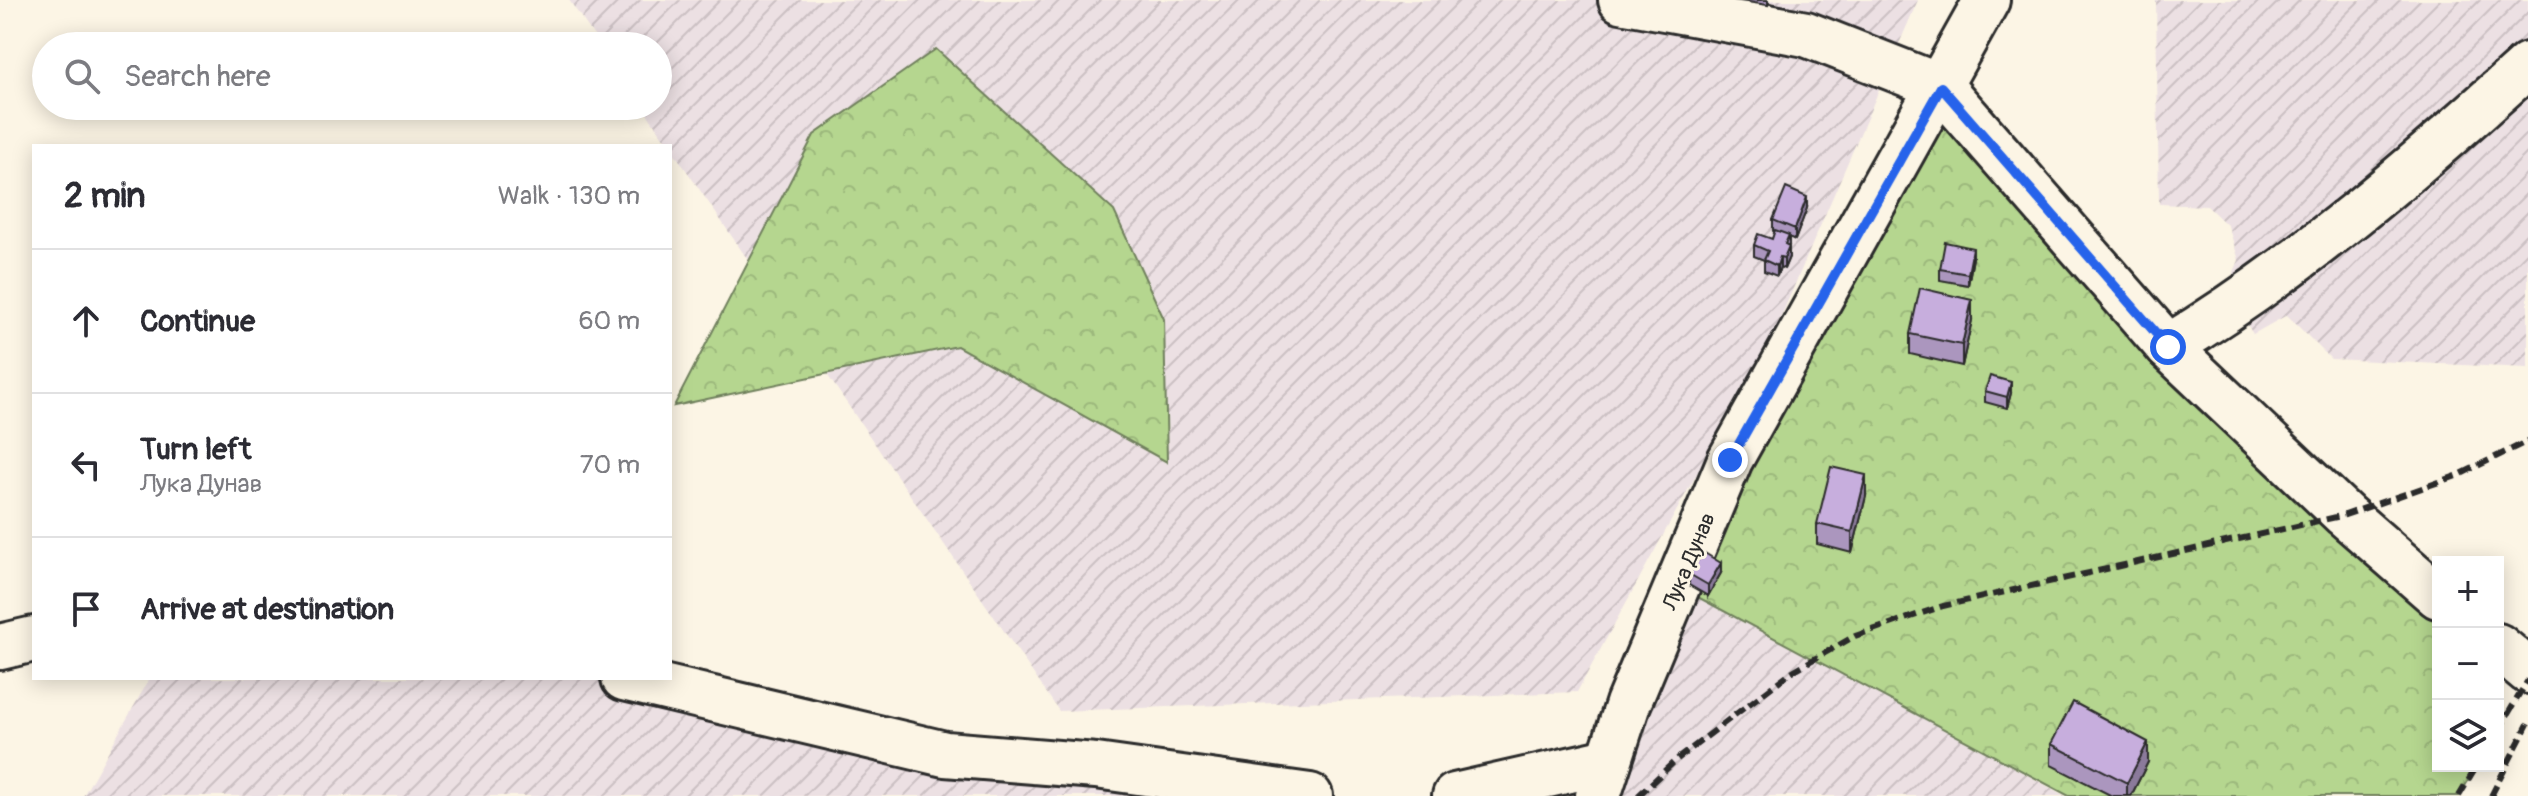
<!DOCTYPE html>
<meta charset="utf-8">
<style>
body{margin:0;font-family:Pangolin,sans-serif;background:#f2f2f3;color:#2b2b33}
.controls{position:absolute;right:24px;bottom:24px;display:grid;overflow:hidden;border-radius:0px;box-shadow:0 4px 20px #0003}
.controls button{width:72px;height:72px;display:grid;place-items:center;padding:0;border:0;border-bottom:2px solid #e1e1e2;background:#fff;color:#2b2b33;font:40px sans-serif}
.stop{position:absolute;width:24px;height:24px;margin:-18px;border:6px solid #2563eb;border-radius:50%;background:#fff}
.stop.end{background:#2563eb;border-color:#fff;box-shadow:0 2px 8px #0008}
.list{margin:0;padding:0;list-style:none}
h2{display:flex;justify-content:space-between;align-items:center;height:104px;margin:0;padding:0 32px;font-size:34px}
h2 small{font-size:26px;font-weight:400;color:#7c7c81}
.list li{display:grid;grid-template-columns:52px 1fr auto;gap:24px;align-items:center;box-sizing:border-box;height:144px;padding:0 32px;border-top:2px solid #e1e1e2}
.list b{display:block;font-size:30px;white-space:nowrap}
.list p{margin:0;font-size:26px;white-space:nowrap;color:#7c7c81}
.list em{font-size:26px;font-style:normal;color:#7c7c81}
.icon{flex:none;width:44px;height:44px;fill:none;stroke:currentColor;stroke-width:2;stroke-linecap:round;stroke-linejoin:round}
.map{position:relative;flex:none;width:2528px;height:796px;overflow:hidden}
.search{position:absolute;background:#fff;box-shadow:0 4px 20px #0003;left:32px;top:32px;width:640px;height:88px;display:flex;align-items:center;gap:20px;box-sizing:border-box;padding:0 28px;border-radius:44px;color:#7c7c81;font-size:30px}
.panel{position:absolute;background:#fff;box-shadow:0 4px 20px #0003;left:32px;top:144px;width:640px;height:536px;border-radius:0px}
.map>svg:first-child{display:block}
.industrial{fill:url(#industrial-furrows)}
.forest{fill:url(#forest-crowns);stroke:#70805d;stroke-width:2}
.lines{fill:none;stroke-linecap:round;stroke-linejoin:round}
.minor-casing{stroke:#2b2b2b;stroke-width:50}
.minor{stroke:#fcf5e5;stroke-width:44}
.rail{stroke:#2b2b2b;stroke-width:6;stroke-dasharray:12 6;stroke-linecap:butt}
.wall{fill:#ab96be;stroke:#2b2b2b;stroke-width:2}
.shaded-wall{fill:#8b7a9b;stroke:#2b2b2b;stroke-width:2}
.building{fill:#c7aedd;stroke:#2b2b2b;stroke-width:2}
.route{stroke:#2563eb;stroke-width:10}
.labels{text-anchor:middle;stroke-width:6;stroke-linejoin:round;paint-order:stroke}
.street-label{font-size:22px;fill:#2b2b2b;stroke:#fcf5e5}
</style>
<div class="map">
<svg width="2528" height="796" viewBox="0 0 2528 796">
<defs>
<pattern id="industrial-furrows" width="10" height="10" patternUnits="userSpaceOnUse" patternTransform="scale(2)"><rect width="10" height="10" fill="#ece0e3"/><path d="M-1 1l2-2M0 10L10 0M9 11l2-2" fill="none" stroke="#cbc0c3"/></pattern>
<pattern id="forest-crowns" width="20" height="18" patternUnits="userSpaceOnUse" patternTransform="scale(2)"><rect width="20" height="18" fill="#b5d68f"/><path d="M2 6a3 3 0 1 1 6 0M12 15a3 3 0 1 1 6 0" fill="none" stroke="#9cb87c"/></pattern>
</defs>
<rect width="100%" height="100%" fill="#fcf5e5"/>
<filter id="ink" filterUnits="userSpaceOnUse"><feTurbulence type="fractalNoise" baseFrequency=".0125" numOctaves="2"/><feDisplacementMap in="SourceGraphic" scale="16" xChannelSelector="R" yChannelSelector="G"/><feConvolveMatrix kernelMatrix="1 2 1 2 8 2 1 2 1" color-interpolation-filters="sRGB"/></filter>
<g filter="url(#ink)">
<g class="industrial">
<path d="M569 0H1918L1773 335 1577 692 1059 711 642 106H658V46H601Z"/>
<path d="M2156 0H2528V368L2331 359 2287 315 2253 334 2226 291 2239 260 2228 226 2207 206 2159 204Z"/>
<path d="M1680 580 2065 796H1455L1609 761Z"/>
<path d="M150 678H624L1310 796H83Z"/>
</g>
<g class="forest">
<path d="M936 49 1114 211 1164 319 1167 462 957 346 674 406 814 135Z"/>
<path d="M1941 87 2438 596V766H2477L2459 796H2069L1679 587Z"/>
</g>
<g class="lines">
<g class="minor-casing">
<g id="minor">
<path d="M1621 0 1806 34 1941 87 2168 347 2345 515 2438 596"/>
<path d="M2168 347C2299 268 2415 167 2528 65"/>
<path d="M2498 646 2528 671"/>
<path d="M0 647 34 639"/>
<path d="M624 678 945 754 1096 766 1310 796"/>
<path d="M1455 796 1609 761"/>
<path d="M1598 796 1628 704 1730 460 1987 0"/>
</g>
</g>
<use href="#minor" class="minor"/>
<g class="rail">
<path d="M2498 731 2528 680"/>
<path d="M1638 796 1676 760 1791 672 1855 636 1943 606 2345 515 2459 475 2528 441"/>
<path d="M2459 796 2477 766"/>
<path d="M2491 796 2528 724"/>
</g>
</g>
<g class="wall">
<path d="M1733 0H1768V5Z"/>
<path d="M1807 208 1795 240 1789 237V257L1784 269 1780 267 1777 276 1764 271V260L1754 256V245L1772 239 1775 232 1773 231V220Z"/>
<path d="M1973 258 1968 285 1940 280V269Z"/>
<path d="M1972 320 1962 366 1910 354V334Z"/>
<path d="M1985 391 2011 393 2007 408 1985 402Z"/>
<path d="M1866 496 1852 553 1817 544V524Z"/>
<path d="M1721 573 1708 596 1689 585V574Z"/>
<path d="M2051 744 2148 762 2131 796H2112L2051 765Z"/>
</g>
<g class="shaded-wall">
<path d="M1807 197V208L1795 240V229Z"/>
<path d="M1789 246V257L1784 269V258Z"/>
<path d="M1973 248V258L1968 285V274Z"/>
<path d="M1780 257V267L1777 276V266Z"/>
<path d="M1972 300V320L1962 366V345Z"/>
<path d="M2011 382V393L2007 408V397Z"/>
<path d="M1866 475V496L1852 553V532Z"/>
<path d="M1721 563V573L1708 596V585Z"/>
<path d="M2148 742V762L2131 796H2127V783Z"/>
</g>
<g class="building">
<path d="M1786 188 1807 197 1795 229 1773 220Z"/>
<path d="M1775 230 1789 235 1785 244 1789 246 1784 258 1780 257 1777 266 1764 260 1768 251 1754 245 1758 234 1772 239Z"/>
<path d="M1945 242 1973 248 1968 274 1940 269Z"/>
<path d="M1920 288 1972 300 1962 345 1910 334Z"/>
<path d="M1990 376 2011 382 2007 397 1985 391Z"/>
<path d="M1831 467 1866 475 1852 532 1817 524Z"/>
<path d="M1703 552 1721 563 1708 585 1689 574Z"/>
<path d="M2073 702 2148 742 2127 783 2051 744Z"/>
</g>
</g>
<g class="lines" filter="url(#ink)">
<path class="route" d="M1730 460 1941 87 2168 347"/>
</g>
<g class="labels">
<g class="street-label">
<text transform="translate(1688 561) rotate(-67)" y="8">Лука Дунав</text>
</g>
</g>
</svg>
<div class="controls">
<button>+</button>
<button>−</button>
<button><svg class="icon" aria-label="layers" viewBox="0 0 24 24"><path d="M12 4l9 5-9 5-9-5zM3 14l9 5 9-5"/></svg></button>
</div>
<div class="stop" style="left:2168px;top:347px"></div>
<div class="stop end" style="left:1730px;top:460px"></div>
<div class="search"><svg class="icon" aria-label="search" viewBox="0 0 24 24"><circle cx="10" cy="10" r="6"/><path d="M15 15l6 6"/></svg>Search here</div>
<section class="panel">
<h2>2 min<small>Walk · 130 m</small></h2>
<ul class="list">
<li><svg class="icon" aria-label="ahead" viewBox="0 0 24 24"><path d="M12 20V5M6 11l6-6 6 6"/></svg><div><b>Continue</b></div><em>60 m</em></li>
<li><svg class="icon" aria-label="left" viewBox="0 0 24 24"><path d="M17 20v-9H6M10 6l-5 5 5 5"/></svg><div><b>Turn left</b><p>Лука Дунав</p></div><em>70 m</em></li>
<li><svg class="icon" aria-label="arrive" viewBox="0 0 24 24"><path d="M6 21V4h12l-3 4 3 4H6"/></svg><div><b>Arrive at destination</b></div></li>
</ul>
</section>
</div>
